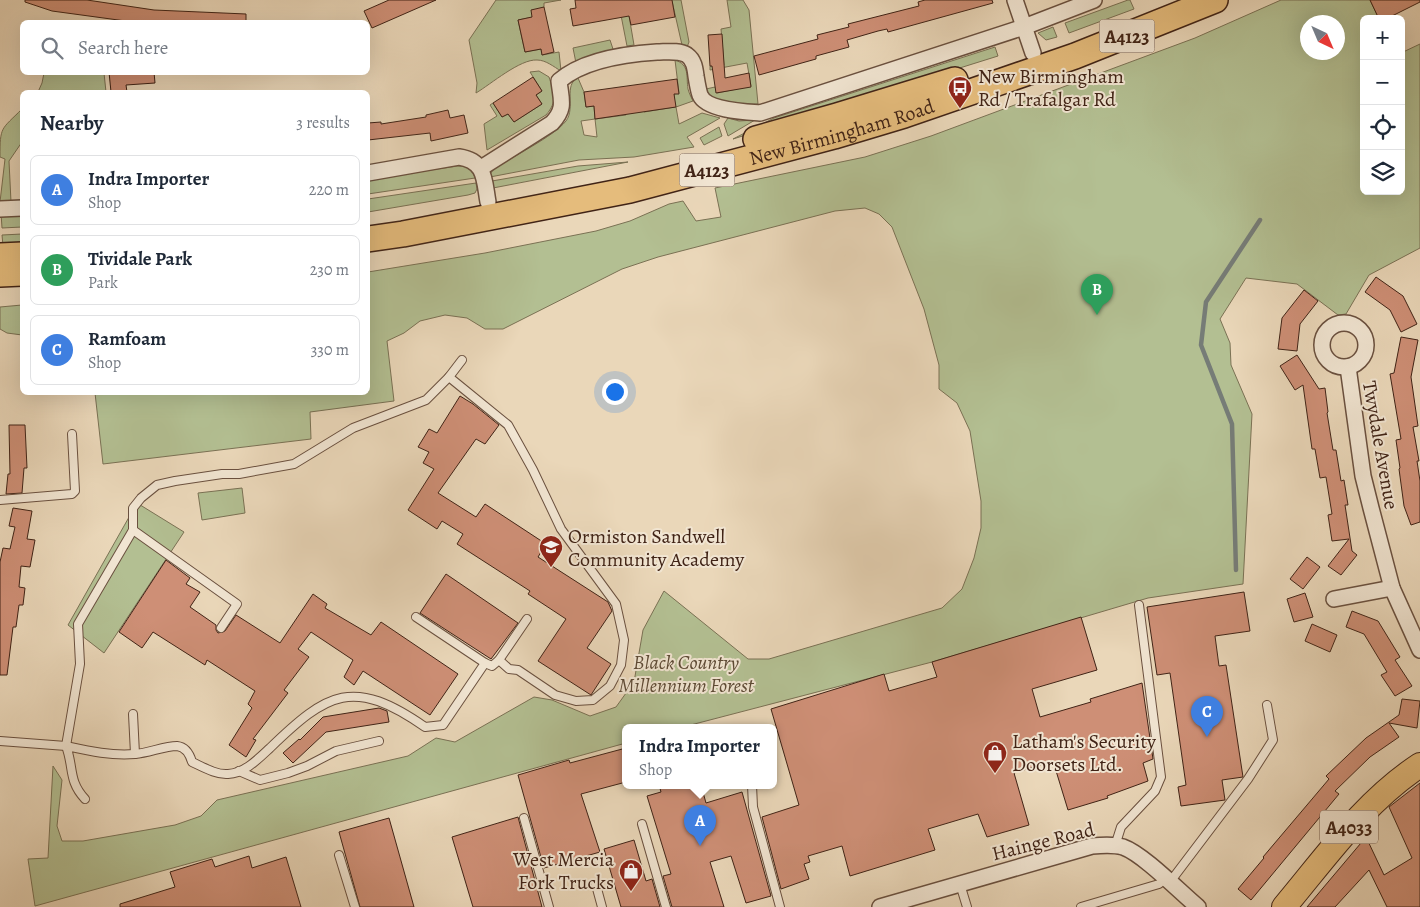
<!DOCTYPE html>
<meta charset="utf-8">
<style>
body{margin:0;font-family:Alegreya,serif;background:#f2f2f3;color:#1f2937}
.controls{position:absolute;right:15px;top:15px;display:grid;overflow:hidden;border-radius:8px;box-shadow:0 5px 20px #0002}
.controls button{width:45px;height:45px;display:grid;place-items:center;padding:0;border:0;border-bottom:1px solid #e0e1e3;background:#fff;color:#1f2937;font:25px sans-serif}
.compass{position:absolute;left:1300px;top:15px;width:45px;height:45px;border-radius:50%;background:#fff;box-shadow:0 5px 20px #0002;rotate:136deg}
.you{position:absolute;left:614px;top:391px;width:18px;height:18px;margin:-12px;border:4px solid #fff;border-radius:50%;background:#1a73e8;box-shadow:0 0 0 8px #1a73e833}
.badge{display:grid;place-items:center;width:32px;height:32px;border-radius:50%;background:#2563eb;color:#fff;font-size:16px;font-weight:700}
.pin{position:absolute;translate:-50% -41px;filter:drop-shadow(0 1px 2px #0008)}
.pin::after{content:'';position:absolute;top:26px;width:18px;height:15px;background:inherit;clip-path:polygon(0 0,100% 0,50% 100%)}
.popup{position:absolute;left:622px;top:724px;width:155px;height:65px;box-sizing:border-box;display:grid;place-content:center;border-radius:8px;background:#fff;filter:drop-shadow(0 1px 4px #0005);font-size:16px;white-space:nowrap;color:#747a83}
.popup b{font-size:19px;color:#1f2937}
.popup::after{content:'';position:absolute;left:50%;top:100%;margin-left:-10px;border:10px solid transparent;border-top-color:#fff}
.list{margin:0;padding:0;list-style:none}
h2{display:flex;justify-content:space-between;align-items:center;height:65px;margin:0;padding:0 20px;font-size:21px}
h2 small{font-size:16px;font-weight:400;color:#747a83}
.list li{display:grid;grid-template-columns:32px 1fr auto;gap:15px;align-items:center;box-sizing:border-box;height:70px;margin:0 10px 10px;padding:0 10px;border:1px solid #e0e1e3;border-radius:8px}
.list b{display:block;font-size:19px;white-space:nowrap}
.list p{margin:0;font-size:16px;white-space:nowrap;color:#747a83}
.list em{font-size:16px;font-style:normal;color:#747a83}
.icon{flex:none;width:28px;height:28px;fill:none;stroke:currentColor;stroke-width:2;stroke-linecap:round;stroke-linejoin:round}
.map{position:relative;flex:none;width:1420px;height:907px;overflow:hidden}
.search{position:absolute;background:#fff;box-shadow:0 5px 20px #0002;left:20px;top:20px;width:350px;height:55px;display:flex;align-items:center;gap:12px;box-sizing:border-box;padding:0 18px;border-radius:8px;color:#747a83;font-size:19px}
.panel{position:absolute;background:#fff;box-shadow:0 5px 20px #0002;left:20px;top:90px;width:350px;height:305px;border-radius:8px}
.map>svg:first-child{display:block}
.green{fill:#b3bf92;stroke:#7a7154;fill-rule:evenodd}
.lines{fill:none;stroke-linecap:round;stroke-linejoin:round}
.stream{stroke:#767c77;stroke-width:4.5}
.building{fill:#ce8f76;stroke:#402316}
.service-casing{stroke:#6a503f;stroke-width:10}
.minor-casing{stroke:#6a503f;stroke-width:18}
.primary-casing{stroke:#402316;stroke-width:26}
.trunk-casing{stroke:#402316;stroke-width:28}
.service{stroke:#f1e5d2;stroke-width:8}
.minor{stroke:#f1e5d2;stroke-width:15}
.primary{stroke:#e5bc7c;stroke-width:24}
.trunk{stroke:#e5bc7c;stroke-width:25}
.labels{text-anchor:middle;stroke-width:4;stroke-linejoin:round;paint-order:stroke}
.shield{fill:#f1e5d2;stroke:#755d4e;stroke-width:1}
.shield-label{font-size:19px;font-weight:bold;fill:#402316}
.poi-label{font-size:20px;fill:#402316;stroke:#f1e5d2;text-anchor:start}
.street-label{font-size:20px;fill:#402316;stroke:#f1e5d2}
.park-label{font-size:20px;font-style:italic;fill:#5d4a35;stroke:#f1e5d2}
</style>
<div class="map">
<svg width="1420" height="907" viewBox="0 0 1420 907">
<rect width="100%" height="100%" fill="#ead7b9"/>
<filter id="stains"><feTurbulence type="fractalNoise" baseFrequency=".004" numOctaves="4"/><feColorMatrix values="0 0 0 0 .2 0 0 0 0 .09 0 0 0 0 .02 0 0 0 .5 -.17"/></filter>
<radialGradient id="worn" r=".72"><stop offset=".6" stop-color="#630" stop-opacity="0"/><stop offset="1" stop-color="#630" stop-opacity=".3"/></radialGradient>
<g class="green">
<path d="M496 0H561L544 3V7L533 17 518 20 525 52 541 49 542 55 559 52 561 71C554 67 546 60 537 60 520 59 491 84 476 93L477 83 469 40Z"/>
<path d="M618 0 628 10 634 45 627 46Z"/>
<path d="M665 0H681L689 42 687 47 682 45 672 1Z"/>
<path d="M727 0H743L749 10 758 104C749 105 717 102 710 96 708 94 708 91 706 89L715 87 717 93 751 86 747 63 710 70V66L724 65 721 29 731 27Z"/>
<path d="M1128 0H1130L1134 9 1069 33 1065 23Z"/>
<path d="M1281 0H1370L1379 19H1364V191H1401V53L1420 44V248L1369 275 1346 314 1338 315 1297 284 1246 278 1220 319 1230 343 1231 365 1252 414 1243 584 1148 598 932 662 683 727H626V743L35 906 28 859 48 858 53 766 62 780 57 826 62 841H83L175 825 201 816 217 800 408 756 436 738 455 742 534 697 552 700 590 716 616 707 634 682 643 630 664 591 748 659H769L942 608 962 589 974 558 981 528V501L970 431 957 403 939 389V365L924 309 892 227 879 214 865 208 835 211 658 257 622 269 503 329H485L467 318 445 315 420 321 404 333 387 341 394 401 310 412 311 439 103 464 95 393 368 392V272L485 253 596 231 630 221 669 204 683 201 696 221 721 217 715 188 865 157 931 136 1195 38ZM1308 22H1338V52H1308Z"/>
<path d="M1053 27 1057 37 1046 40 1038 33Z"/>
<path d="M610 40 613 49 576 63 573 48Z"/>
<path d="M995 47 998 56 733 139 774 118Z"/>
<path d="M675 60C690 65 686 76 688 89 689 93 691 97 693 101L676 107 679 124 702 113 720 118 687 137 694 147 634 157 579 160 490 177V174L494 169C513 156 553 137 566 121 576 108 563 84 578 78L584 92 586 107 594 106 595 119 626 115 624 101 642 99 644 112 675 107 674 94 679 93ZM595 119 597 137 584 135 581 121Z"/>
<path d="M539 71 549 77C554 93 558 101 546 115L487 150 484 124 497 116 490 105 493 103 502 117 508 114 514 122 542 104 536 95 542 91 530 72Z"/>
<path d="M44 73H104L106 92H38L42 83Z"/>
<path d="M22 109V142L9 161 11 202H0L5 159 0 157C0 126 1 130 22 109Z"/>
<path d="M728 118 739 121 755 120 728 136 724 124Z"/>
<path d="M719 127 722 136 704 145 700 138Z"/>
<path d="M628 162 493 188 492 181 578 166Z"/>
<path d="M458 166C467 166 473 168 475 178L368 194V179Z"/>
<path d="M476 183 477 189 475 193 468 195 368 212V199Z"/>
<path d="M22 212V227L2 228 1 213Z"/>
<path d="M22 234V245L3 246 2 235Z"/>
<path d="M22 305V335L7 333 0 329V307Z"/>
<path d="M242 488 245 513 202 520 198 493Z"/>
<path d="M137 503 184 532 104 653 68 625Z"/>
</g>
<g class="lines">
<path class="stream" d="M1236 570 1232 424 1201 345 1206 302 1260 220"/>
</g>
<g class="building">
<path d="M25 0H87L154 10 246 14V22H133L52 11 25 2Z"/>
<path d="M389 0H436L372 28 364 11Z"/>
<path d="M575 0H672L675 17 631 25 629 16 573 26 570 9 576 8Z"/>
<path d="M925 0H992L993 3 888 32 887 29 878 31 847 40 849 47 816 56V59L759 75 754 56 818 39 817 35 849 27 848 24 919 6 918 2Z"/>
<path d="M1370 0H1420V2L1386 19H1379Z"/>
<path d="M544 7 554 52 542 55 541 49 525 52 518 20 532 17 531 10Z"/>
<path d="M722 34 725 78 749 73 751 87 716 93 712 66H710L708 35Z"/>
<path d="M109 72H154L155 83 126 85 127 92H111Z"/>
<path d="M533 77 542 91 536 95 542 104 514 122 508 114 502 117 493 103Z"/>
<path d="M677 79 679 94H674L676 107 595 119 594 106 586 107 584 92Z"/>
<path d="M448 110 450 118 464 115 468 133 431 141 430 133 368 140V123L381 122V124L426 117V115Z"/>
<path d="M1376 277 1403 296 1417 324 1401 332 1390 310 1365 292Z"/>
<path d="M1304 290 1318 301 1300 324 1297 351 1278 349 1282 318Z"/>
<path d="M1401 337 1418 340 1411 377 1418 426 1413 427 1419 461H1417L1420 481V522L1411 525 1404 506 1399 469 1400 468 1396 440 1401 439 1390 374 1394 373Z"/>
<path d="M1297 355 1319 389 1325 388 1328 412 1327 413 1333 450H1336L1341 481 1344 480 1348 505H1345L1352 551 1357 555 1341 575 1328 566 1349 539 1332 541 1328 515 1332 514 1326 477 1320 478 1315 449H1312L1303 385 1295 390 1280 366Z"/>
<path d="M460 396 473 404 499 425 485 444 476 439 438 493 476 517 485 504 546 544 538 557 608 602 612 611 587 648 611 664 591 695 538 661 566 619 528 594 530 591 457 544 463 534 442 521 437 529 408 510 434 469 423 463 429 452 418 447 429 429 437 433Z"/>
<path d="M9 425H25L27 468H24L22 493 6 494 8 474H10Z"/>
<path d="M13 508 32 511 27 539 35 540 30 567 21 566 19 587 25 588 23 605H19L16 627H13L7 675H0V562L3 548 10 549 15 527 9 526Z"/>
<path d="M1307 557 1320 567 1303 589 1290 579Z"/>
<path d="M166 560 190 578 186 584 200 592 190 607 216 625V630L218 633 225 631 236 615 280 643 313 594 327 604 325 608 371 635 381 622 458 674 430 715 363 671 354 685 344 677 353 660 311 632 298 649 309 657 284 690 288 693 253 739 256 740 246 757 229 745 252 708 248 704 255 691 207 660 205 665 153 632 142 648 119 632Z"/>
<path d="M446 574 518 623 491 659 420 613Z"/>
<path d="M1244 592 1250 631 1215 636 1219 666 1226 665 1243 777 1222 780 1225 800 1181 806 1178 787 1186 785 1170 673 1157 675 1147 607Z"/>
<path d="M1305 593 1313 617 1294 622 1287 599Z"/>
<path d="M1352 611 1378 621 1400 657 1395 660 1412 686 1395 696 1381 675 1387 672 1364 634 1346 627Z"/>
<path d="M1081 617 1097 670 1032 689 1040 717 1091 702 1090 699 1142 683 1153 759 1143 763 1148 781 1107 796 1108 798 1068 810 1053 761 1014 773 1029 825 987 837 978 814 928 829 935 850 850 876 842 846 808 856 810 862 804 864 809 879 781 889 762 817 799 805 771 709 884 674 889 691 937 677 932 662Z"/>
<path d="M1312 624 1337 635 1330 652 1305 641Z"/>
<path d="M1402 699 1420 701 1417 728 1389 723 1399 737 1370 757 1335 791 1339 794 1251 900 1238 889 1264 858 1263 857 1329 779 1326 776 1366 738 1399 715Z"/>
<path d="M379 708 387 711 389 722 326 732 293 763 283 753 299 739 300 740 323 717Z"/>
<path d="M626 748V782L581 794 600 852 544 868 518 775 569 760 570 763Z"/>
<path d="M1420 783V907H1387L1369 870 1335 907H1307L1366 837 1384 875 1412 858 1389 807Z"/>
<path d="M659 785H701L706 803 742 792 771 896 746 903 731 856 710 862 724 907H672L663 876 671 874 647 796 661 792Z"/>
<path d="M518 817 542 907H473L452 837Z"/>
<path d="M389 818 414 907H360L339 832Z"/>
<path d="M634 840 646 881 652 879 660 907H621L604 849Z"/>
<path d="M249 856 252 868 286 857 301 907H120V904L175 887 170 872 212 859 215 867Z"/>
</g>
<g class="lines">
<g class="service-casing">
<g id="service">
<path d="M449 377 508 425 533 470 561 529 616 604 624 640 621 665 610 686 593 700 576 701 555 695 518 670 509 669 499 660"/>
<path d="M0 500 72 494 75 491 72 434"/>
<path d="M133 530 237 604 221 628"/>
<path d="M485 663 492 666 499 660 527 619"/>
<path d="M133 714 135 754"/>
<path d="M0 741 66 746 80 664 78 624 133 530V508L141 498 157 485 175 481 222 474H239L294 464 353 428 426 400 449 377 462 360"/>
<path d="M239 771 260 780 288 773 307 766 336 751 379 741"/>
<path d="M752 785 753 807 780 907"/>
<path d="M85 799C68 781 74 767 66 746 89 751 111 756 135 754 149 753 164 746 177 746 186 747 190 755 192 762 203 767 216 775 228 774 245 773 258 759 270 748 328 692 353 677 425 727L443 725 485 663 416 617"/>
<path d="M524 818 549 907"/>
<path d="M642 824 666 907"/>
<path d="M1115 846 1121 827 1155 791 1161 777 1139 605"/>
<path d="M339 855 355 907"/>
<path d="M1170 882 1248 779 1273 740 1267 705"/>
<path d="M960 884 967 907"/>
<path d="M596 885 602 907"/>
<path d="M1081 907 1159 884 1165 878"/>
</g>
</g>
<g class="minor-casing">
<g id="minor">
<path d="M1015 0 1033 53"/>
<path d="M481 168 552 123C566 108 561 100 559 81 583 60 625 54 657 52 666 52 679 50 687 55 694 60 695 68 696 76 697 82 698 89 700 95 706 110 746 112 760 113L1024 27 1094 0"/>
<path d="M368 173 459 157C486 161 484 180 488 202"/>
<path d="M0 209 22 208"/>
<circle cx="1344" cy="345" r="22"/>
<path d="M1348 367 1363 476 1371 508 1392 588 1420 650"/>
<path d="M1334 599 1392 588"/>
<path d="M880 907 1092 846C1102 845 1113 844 1123 847 1143 854 1180 892 1198 907"/>
</g>
</g>
<g class="primary-casing">
<path id="primary" d="M1284 907C1326 857 1364 802 1420 765"/>
</g>
<g class="trunk-casing">
<g id="trunk">
<path d="M756 139 837 116 955 80"/>
<path id="s1" d="M368 239 403 234 630 190 834 136 904 115 1075 56 1215 0"/>
<path d="M0 256 22 255"/>
<path d="M0 274 22 273"/>
</g>
</g>
<use href="#service" class="service"/>
<use href="#minor" class="minor"/>
<use href="#primary" class="primary"/>
<use href="#trunk" class="trunk"/>
</g>
<defs>
<g id="bus-pin" transform="scale(1.25)"><path d="M0 17L-7.5 6A9.5 9.5 0 1 1 7.5 6Z" fill="#8f2418" stroke="#f1e5d2"/><path d="M-5-6H5V4H4V6H2V4H-2V6H-4V4H-5ZM-3.5-4V0h7V-4ZM-3.5 1.2v1.5H-2V1.2ZM2 1.2v1.5H3.5V1.2Z" fill="#fff"/></g>
<g id="school-pin" transform="scale(1.25)"><path d="M0 17L-7.5 6A9.5 9.5 0 1 1 7.5 6Z" fill="#8f2418" stroke="#f1e5d2"/><path d="M0-5L7-2L0 1L-7-2ZM-4 1L0 2.5L4 1V4Q0 6-4 4Z" fill="#fff"/></g>
<g id="shop-pin" transform="scale(1.25)"><path d="M0 17L-7.5 6A9.5 9.5 0 1 1 7.5 6Z" fill="#8f2418" stroke="#f1e5d2"/><path d="M-5-2.5h2.3a2.7 3.5 0 0 1 5.4 0H5L5.5 6h-11ZM-1.5-2.5h3a1.5 2.3 0 0 0-3 0Z" fill="#fff"/></g>
</defs>
<g fill-rule="evenodd">
<use href="#bus-pin" x="960" y="88"/>
<use href="#school-pin" x="551" y="547"/>
<use href="#shop-pin" x="995" y="753"/>
<use href="#shop-pin" x="631" y="871"/>
</g>
<g class="labels">
<g class="shield">
<rect x="1099.5" y="19.5" width="55" height="33" rx="4"/>
<rect x="679.5" y="153.5" width="55" height="33" rx="4"/>
<rect x="1320" y="810.5" width="58" height="33" rx="4"/>
</g>
<g class="shield-label">
<text x="1127" y="43">A4123</text>
<text x="707" y="177">A4123</text>
<text x="1349" y="834">A4033</text>
</g>
<g class="poi-label">
<text x="978" y="83">New Birmingham<tspan x="978" dy="23">Rd / Trafalgar Rd</tspan></text>
<text x="568" y="543">Ormiston Sandwell<tspan x="568" dy="23">Community Academy</tspan></text>
<text x="1012" y="748">Latham's Security<tspan x="1012" dy="23">Doorsets Ltd.</tspan></text>
<text x="614" y="866" text-anchor="end">West Mercia<tspan x="614" dy="23">Fork Trucks</tspan></text>
</g>
<g class="street-label">
<text dy="7" stroke="none"><textPath href="#s1" startOffset="486">New Birmingham Road</textPath></text>
<text transform="translate(1381 445) rotate(80)" y="7">Twydale Avenue</text>
<text transform="translate(1043 841) rotate(-14)" y="7">Hainge Road</text>
</g>
<g class="park-label">
<text x="686" y="669">Black Country<tspan x="686" dy="23">Millennium Forest</tspan></text>
</g>
</g>
<rect width="100%" height="100%" filter="url(#stains)"/>
<rect width="100%" height="100%" fill="url(#worn)"/>
</svg>
<div class="controls">
<button>+</button>
<button>−</button>
<button><svg class="icon" aria-label="locate" viewBox="0 0 24 24"><circle cx="12" cy="12" r="6"/><path d="M12 2v4M12 18v4M2 12h4M18 12h4"/></svg></button>
<button><svg class="icon" aria-label="layers" viewBox="0 0 24 24"><path d="M12 4l9 5-9 5-9-5zM3 14l9 5 9-5"/></svg></button>
</div>
<svg class="compass" viewBox="-18 -18 36 36"><path d="M0-13l5 13h-10z" fill="#e53935"/><path d="M0 13l5-13h-10z" fill="#747a83"/></svg>
<div class="you"></div>
<div class="pin badge" style="left:700px;top:846px;background:#3f7fe0">A</div>
<div class="popup"><b>Indra Importer</b>Shop</div>
<div class="pin badge" style="left:1097px;top:315px;background:#2e9e5b">B</div>
<div class="pin badge" style="left:1207px;top:737px;background:#3f7fe0">C</div>
<div class="search"><svg class="icon" aria-label="search" viewBox="0 0 24 24"><circle cx="10" cy="10" r="6"/><path d="M15 15l6 6"/></svg>Search here</div>
<section class="panel">
<h2>Nearby<small>3 results</small></h2>
<ul class="list">
<li><span class="badge" style="background:#3f7fe0">A</span><div><b>Indra Importer</b><p>Shop</p></div><em>220 m</em></li>
<li><span class="badge" style="background:#2e9e5b">B</span><div><b>Tividale Park</b><p>Park</p></div><em>230 m</em></li>
<li><span class="badge" style="background:#3f7fe0">C</span><div><b>Ramfoam</b><p>Shop</p></div><em>330 m</em></li>
</ul>
</section>
</div>
